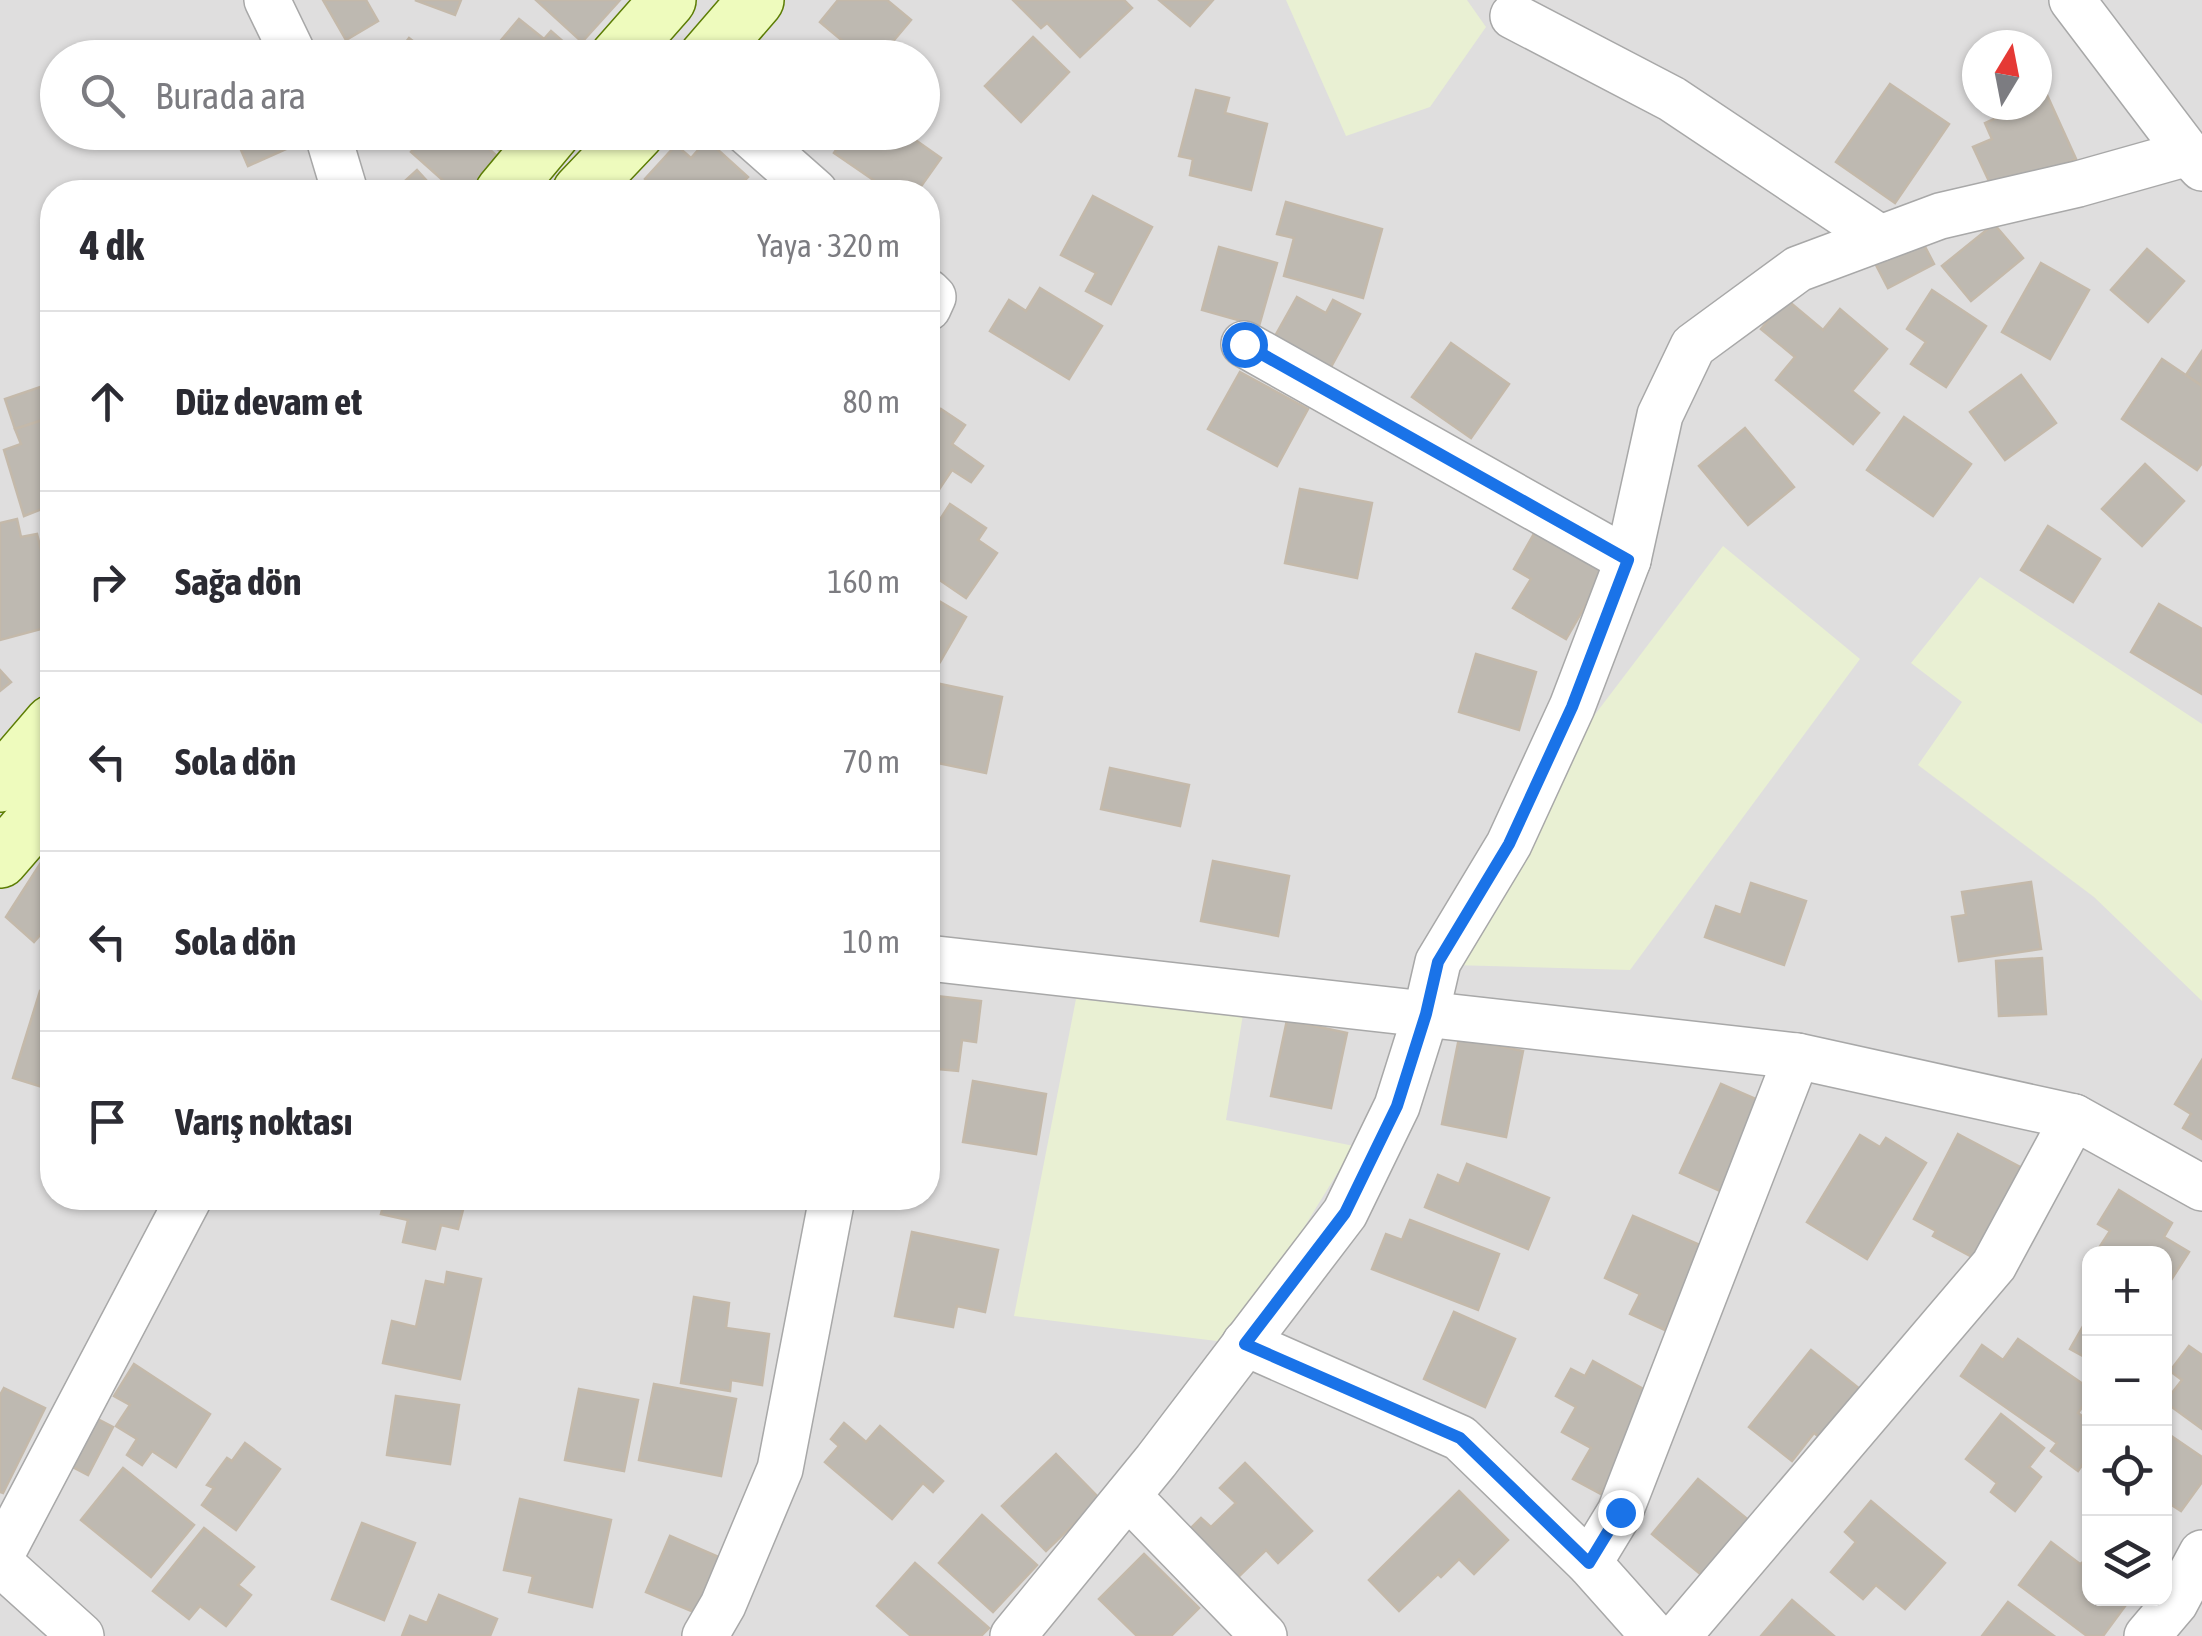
<!DOCTYPE html>
<html lang="tr">
<meta charset="utf-8">
<style>
body{margin:0;font-family:"Asap Condensed",sans-serif;background:#f7f7f7;color:#2b2b33}
.controls{position:absolute;right:30px;bottom:30px;display:grid;overflow:hidden;border-radius:20px;box-shadow:0 2px 8px #0004}
.controls button{width:90px;height:90px;display:grid;place-items:center;padding:0;border:0;border-bottom:2px solid #e1e1e2;background:#fff;color:#2b2b33;font:50px sans-serif}
.compass{position:absolute;left:1962px;top:30px;width:90px;height:90px;border-radius:50%;background:#fff;box-shadow:0 2px 8px #0004;rotate:10deg}
.stop{position:absolute;width:30px;height:30px;margin:-22px;border:8px solid #1a73e8;border-radius:50%;background:#fff}
.stop.end{background:#1a73e8;border-color:#fff;box-shadow:0 2px 10px #0008}
.list{margin:0;padding:0;list-style:none}
h2{display:flex;justify-content:space-between;align-items:center;height:130px;margin:0;padding:0 40px;font-size:42px}
h2 small{font-size:32px;font-weight:400;color:#7c7c81}
.list li{display:grid;grid-template-columns:65px 1fr auto;gap:30px;align-items:center;box-sizing:border-box;height:180px;padding:0 40px;border-top:2px solid #e1e1e2}
.list b{display:block;font-size:38px;white-space:nowrap}
.list em{font-size:32px;font-style:normal;color:#7c7c81}
.icon{flex:none;width:55px;height:55px;fill:none;stroke:currentColor;stroke-width:2;stroke-linecap:round;stroke-linejoin:round}
.map{position:relative;flex:none;width:2202px;height:1636px;overflow:hidden}
.search{position:absolute;background:#fff;box-shadow:0 2px 8px #0004;left:40px;top:40px;width:900px;height:110px;display:flex;align-items:center;gap:25px;box-sizing:border-box;padding:0 35px;border-radius:55px;color:#7c7c81;font-size:38px}
.panel{position:absolute;background:#fff;box-shadow:0 2px 8px #0004;left:40px;top:180px;width:900px;height:1030px;border-radius:40px}
.map>svg:first-child{display:block}
.residential{fill:#dfdede;fill-rule:evenodd}
.farmland{fill:#e9f0d3}
.building{fill:#beb9b1;stroke:#c4b9aa;stroke-width:2.5}
.lines{fill:none;stroke-linecap:round;stroke-linejoin:round}
.minor-casing{stroke:#a8a8a8;stroke-width:48}
.secondary-casing{stroke:#5c7d04;stroke-width:58}
.minor{stroke:#fff;stroke-width:45}
.secondary{stroke:#eefbbd;stroke-width:55}
.route{stroke:#1a73e8;stroke-width:12}
</style>
<div class="map">
<svg width="2202" height="1636" viewBox="0 0 2202 1636">
<rect width="100%" height="100%" fill="#f1f0e8"/>
<path class="residential" d="M0 0H2202V1636H0ZM1977 45H2037V105H1977ZM58 58H922V132H58ZM52 192H928V1198H52ZM2090 1254H2164V1598H2090Z"/>
<g class="farmland">
<path d="M1286 0H1467L1486 27 1430 107 1346 136Z"/>
<path d="M1723 546 1860 659 1630 970 1452 965 1584 729Z"/>
<path d="M1980 577 2202 724V1001L2094 897 1918 765 1962 702 1911 663Z"/>
<path d="M1076 999 1243 1014 1226 1120 1354 1146 1233 1343 1014 1316Z"/>
</g>
<g class="building">
<path d="M323 0H366L378 21 346 40Z"/>
<path d="M415 0H461L455 15Z"/>
<path d="M536 0H620L582 42Z"/>
<path d="M838 0H887L911 20 879 58H863L820 22Z"/>
<path d="M1013 0H1124L1132 8 1080 57 1047 23 1041 28Z"/>
<path d="M1159 0H1213L1190 26Z"/>
<path d="M519 19 544 39 551 31 575 52 570 58H486Z"/>
<path d="M1033 37 1069 72 1021 122 985 86Z"/>
<path d="M409 38 434 58H394Z"/>
<path d="M1890 84 1949 124 1895 203 1836 162Z"/>
<path d="M1196 90 1229 98 1225 113 1267 124 1251 190 1190 175 1193 159 1179 156Z"/>
<path d="M2047 95 2076 159 1996 196 1973 147 1992 139 1985 123 2024 105H2037V99Z"/>
<path d="M206 132H319L320 134 248 166 235 136 212 146Z"/>
<path d="M428 132H470L505 163 479 192H456L411 152Z"/>
<path d="M479 132H523L503 154Z"/>
<path d="M848 132H904L941 158 917 192H891L834 153Z"/>
<path d="M707 140 748 177 741 184 750 192H659L645 179 676 145 691 158Z"/>
<path d="M417 170 437 192H393Z"/>
<path d="M1093 196 1152 227 1111 304 1086 291 1096 273 1061 255Z"/>
<path d="M1286 202 1382 229 1363 298 1284 276 1294 238 1277 234Z"/>
<path d="M1994 224 2023 258 1971 301 1942 266Z"/>
<path d="M1921 239 1934 264 1888 288 1875 263Z"/>
<path d="M1219 247 1277 263 1259 326 1202 310Z"/>
<path d="M2147 249 2184 281 2148 322 2111 290Z"/>
<path d="M2041 263 2089 290 2050 359 2002 332Z"/>
<path d="M1040 288 1102 326 1069 379 990 331 1009 300 1026 311Z"/>
<path d="M1932 290 1986 326 1946 387 1911 364 1926 342 1907 329Z"/>
<path d="M1297 297 1326 313 1333 300 1360 314 1326 376 1270 345Z"/>
<path d="M1786 299 1823 330 1840 309 1887 349 1852 391 1879 413 1853 444 1776 380 1795 357 1761 329Z"/>
<path d="M1451 343 1509 384 1471 438 1412 397Z"/>
<path d="M2202 351V386L2186 375Z"/>
<path d="M2162 359 2202 386V463L2197 470 2122 419Z"/>
<path d="M1240 372 1308 409 1277 466 1208 429Z"/>
<path d="M2021 375 2056 423 2005 460 1970 412Z"/>
<path d="M52 383V417L15 429 5 399Z"/>
<path d="M941 409 965 425 952 444 983 466 971 482 952 470 928 506V428Z"/>
<path d="M52 417V505L24 516 4 450 21 444 15 429Z"/>
<path d="M1904 417 1971 464 1933 516 1867 470Z"/>
<path d="M1745 428 1794 487 1748 525 1699 466Z"/>
<path d="M2145 464 2184 501 2142 546 2102 509Z"/>
<path d="M1300 489 1372 503 1357 578 1285 563Z"/>
<path d="M950 504 986 528 978 540 997 553 966 598 928 572V538Z"/>
<path d="M17 519 21 537 37 534 52 595V626L0 640V523Z"/>
<path d="M1539 525 1609 565 1566 639 1513 608 1531 579 1514 569Z"/>
<path d="M2048 526 2100 559 2073 602 2021 570Z"/>
<path d="M934 598 966 617 940 662 928 655V609Z"/>
<path d="M2159 604 2202 629V694L2131 652Z"/>
<path d="M1476 654 1536 672 1519 730 1459 712Z"/>
<path d="M0 670 11 682 0 691Z"/>
<path d="M931 682 1002 697 986 773 928 761V700Z"/>
<path d="M1110 768 1189 785 1180 826 1101 809Z"/>
<path d="M42 861 52 863V936L41 934 34 942 6 917Z"/>
<path d="M1213 861 1289 876 1278 936 1201 921Z"/>
<path d="M2031 882 2041 949 1959 961 1952 917 1966 915 1962 892Z"/>
<path d="M1751 883 1806 901 1784 965 1705 937 1716 906 1741 915Z"/>
<path d="M2042 958 2046 1014 1999 1016 1996 961Z"/>
<path d="M40 991 52 995V1090L13 1078Z"/>
<path d="M928 995 981 1001 976 1042 962 1040 958 1071 928 1068Z"/>
<path d="M1287 1020 1347 1033 1331 1108 1271 1096Z"/>
<path d="M1459 1038 1523 1051 1506 1137 1442 1124Z"/>
<path d="M2202 1060V1139L2183 1128 2191 1114 2175 1104Z"/>
<path d="M973 1081 1046 1094 1036 1154 963 1142Z"/>
<path d="M1721 1084 1758 1100 1729 1195 1680 1173Z"/>
<path d="M1958 1134 2024 1169 1976 1259 1933 1236 1936 1231 1914 1219Z"/>
<path d="M1860 1135 1880 1147 1886 1138 1926 1163 1867 1259 1807 1222Z"/>
<path d="M1467 1164 1549 1198 1528 1249 1425 1207 1438 1175 1459 1184Z"/>
<path d="M2119 1190 2172 1223 2164 1237 2189 1252 2164 1291V1254H2101L2097 1251 2110 1231 2098 1224Z"/>
<path d="M385 1198H466L458 1229 441 1225 435 1249 403 1242 408 1220 381 1214Z"/>
<path d="M1633 1216 1702 1246 1665 1330 1630 1314 1640 1294 1605 1278Z"/>
<path d="M1410 1220 1499 1254 1478 1310 1372 1269 1386 1234 1402 1240Z"/>
<path d="M912 1232 998 1250 985 1312 957 1306 953 1327 895 1316Z"/>
<path d="M447 1272 481 1279 460 1379 383 1363 392 1321 416 1327 426 1281 445 1285Z"/>
<path d="M694 1297 729 1303 726 1328 769 1334 762 1385 731 1380 730 1391 681 1383Z"/>
<path d="M1454 1312 1515 1339 1485 1407 1424 1379Z"/>
<path d="M2090 1314V1360L2070 1349Z"/>
<path d="M2018 1339 2090 1389V1396L2078 1413 2090 1422V1454L2078 1471 2051 1451 2057 1443 1961 1376 1982 1345 2003 1360Z"/>
<path d="M2189 1346 2202 1355V1429L2165 1402 2182 1380 2170 1371Z"/>
<path d="M1811 1350 1866 1394 1827 1443 1814 1433 1792 1461 1749 1427Z"/>
<path d="M1593 1361 1656 1396 1601 1494 1573 1479 1591 1448 1562 1432 1576 1407 1556 1396 1571 1369 1585 1376Z"/>
<path d="M134 1364 210 1414 176 1467 152 1451 142 1465 127 1455 137 1439 116 1426 130 1405 114 1396Z"/>
<path d="M654 1384 736 1399 721 1476 639 1460Z"/>
<path d="M4 1388 45 1408 3 1493 0 1492V1395Z"/>
<path d="M579 1389 638 1400 624 1471 565 1460Z"/>
<path d="M396 1396 459 1405 450 1464 387 1455Z"/>
<path d="M2001 1414 2044 1448 2029 1467 2041 1477 2015 1511 1991 1492 1997 1483 1966 1459Z"/>
<path d="M90 1415 113 1427 88 1475 65 1463Z"/>
<path d="M844 1423 866 1442 880 1426 943 1481 933 1492 923 1483 892 1519 825 1462 839 1446 831 1439Z"/>
<path d="M2164 1431 2202 1457V1482L2181 1511 2164 1500Z"/>
<path d="M245 1443 280 1469 236 1530 202 1505 214 1488 207 1485 227 1458 232 1461Z"/>
<path d="M1056 1454 1100 1499 1046 1551 1002 1506Z"/>
<path d="M1245 1463 1312 1531 1278 1563 1266 1550 1231 1584 1183 1536 1201 1518 1211 1527 1236 1503 1220 1488Z"/>
<path d="M123 1468 194 1525 151 1577 81 1520Z"/>
<path d="M1698 1479 1757 1527 1710 1582 1652 1534Z"/>
<path d="M1459 1491 1508 1540 1474 1574 1459 1559 1441 1577 1438 1574 1399 1611 1369 1580Z"/>
<path d="M520 1499 611 1520 592 1607 529 1592 533 1576 504 1570Z"/>
<path d="M1871 1501 1945 1563 1905 1609 1876 1585 1863 1599 1831 1572 1856 1542 1845 1532Z"/>
<path d="M982 1515 1037 1565 993 1612 939 1563Z"/>
<path d="M362 1523 415 1543 384 1620 332 1599Z"/>
<path d="M204 1528 254 1567 238 1585 251 1595 226 1626 200 1606 189 1619 153 1591Z"/>
<path d="M670 1536 730 1562 706 1617 646 1592Z"/>
<path d="M2051 1542 2080 1564 2086 1560 2090 1563V1598H2131L2103 1636H2087L2019 1585Z"/>
<path d="M1144 1554 1199 1608 1171 1636H1137L1099 1599Z"/>
<path d="M915 1563 989 1628 981 1636H911L877 1606Z"/>
<path d="M439 1595 497 1619 490 1636H402L410 1616 427 1623Z"/>
<path d="M1792 1600 1834 1636H1761Z"/>
<path d="M2008 1602 2054 1636H1982Z"/>
</g>
<g class="lines">
<g class="minor-casing">
<g id="minor">
<path d="M267 0 295 58"/>
<path d="M2072 0 2188 153 2202 168"/>
<path d="M1513 16 1672 99 1880 238"/>
<path d="M327 132 345 192"/>
<path d="M747 132 815 192"/>
<path d="M928 292 933 297 928 308"/>
<path d="M1244 344 1628 560"/>
<path d="M928 958 1797 1056 2074 1117 2202 1188"/>
<path d="M1245 1343 1460 1438 1589 1563 1654 1636"/>
<path d="M1128 1496 1264 1636"/>
<path d="M0 1557 189 1198"/>
<path d="M0 1563 81 1636"/>
<path d="M1589 1563 1620 1512 1797 1056"/>
<path d="M705 1636 723 1605 780 1469 832 1198"/>
<path d="M1013 1636 1156 1461 1345 1213 1397 1106 1426 1014 1438 962 1509 844 1572 707 1628 560 1660 415 1693 346 1798 269 1940 216 2078 184 2188 153"/>
<path d="M1678 1636 1994 1265 2074 1117"/>
<path d="M2147 1636 2175 1603 2202 1553"/>
</g>
</g>
<g class="secondary-casing">
<g id="secondary">
<path d="M617 58 668 0"/>
<path d="M706 58 756 0"/>
<path d="M503 192 553 132"/>
<path d="M580 192 637 132"/>
<path d="M0 784 52 723"/>
<path d="M0 860 52 800"/>
</g>
</g>
<use href="#minor" class="minor"/>
<use href="#secondary" class="secondary"/>
</g>
<g class="lines">
<path class="route" d="M1244 344 1628 560 1572 707 1509 844 1438 962 1426 1014 1397 1106 1345 1213 1245 1344 1460 1438 1589 1563 1620 1512"/>
</g>
</svg>
<div class="controls">
<button>+</button>
<button>−</button>
<button><svg class="icon" aria-label="locate" viewBox="0 0 24 24"><circle cx="12" cy="12" r="6"/><path d="M12 2v4M12 18v4M2 12h4M18 12h4"/></svg></button>
<button><svg class="icon" aria-label="layers" viewBox="0 0 24 24"><path d="M12 4l9 5-9 5-9-5zM3 14l9 5 9-5"/></svg></button>
</div>
<svg class="compass" viewBox="-18 -18 36 36"><path d="M0-13l5 13h-10z" fill="#e53935"/><path d="M0 13l5-13h-10z" fill="#7c7c81"/></svg>
<div class="stop" style="left:1244px;top:344px"></div>
<div class="stop end" style="left:1620px;top:1512px"></div>
<div class="search"><svg class="icon" aria-label="search" viewBox="0 0 24 24"><circle cx="10" cy="10" r="6"/><path d="M15 15l6 6"/></svg>Burada ara</div>
<section class="panel">
<h2>4 dk<small>Yaya · 320 m</small></h2>
<ul class="list">
<li><svg class="icon" aria-label="ahead" viewBox="0 0 24 24"><path d="M12 20V5M6 11l6-6 6 6"/></svg><div><b>Düz devam et</b></div><em>80 m</em></li>
<li><svg class="icon" aria-label="right" viewBox="0 0 24 24"><path d="M7 20v-9h11M14 6l5 5-5 5"/></svg><div><b>Sağa dön</b></div><em>160 m</em></li>
<li><svg class="icon" aria-label="left" viewBox="0 0 24 24"><path d="M17 20v-9H6M10 6l-5 5 5 5"/></svg><div><b>Sola dön</b></div><em>70 m</em></li>
<li><svg class="icon" aria-label="left" viewBox="0 0 24 24"><path d="M17 20v-9H6M10 6l-5 5 5 5"/></svg><div><b>Sola dön</b></div><em>10 m</em></li>
<li><svg class="icon" aria-label="arrive" viewBox="0 0 24 24"><path d="M6 21V4h12l-3 4 3 4H6"/></svg><div><b>Varış noktası</b></div></li>
</ul>
</section>
</div>
